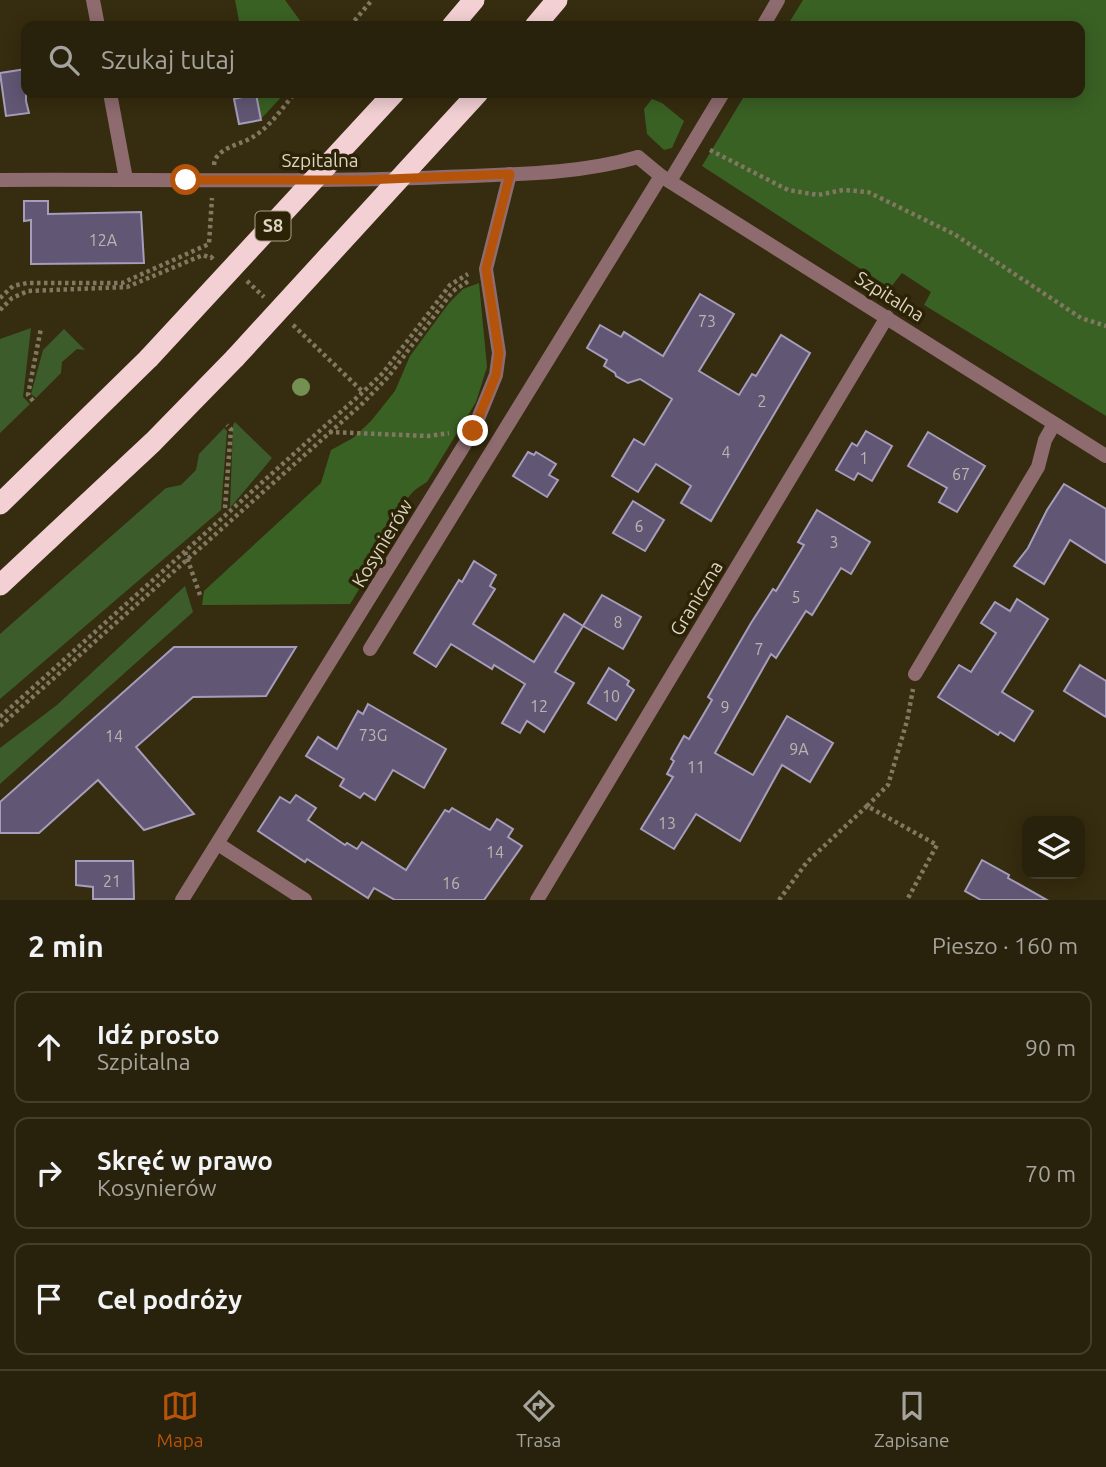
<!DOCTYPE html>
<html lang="pl">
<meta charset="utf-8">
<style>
body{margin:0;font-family:Ubuntu,sans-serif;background:#302914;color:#f1f3f6}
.controls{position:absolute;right:21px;bottom:21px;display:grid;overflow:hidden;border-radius:14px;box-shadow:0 4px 18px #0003}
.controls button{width:63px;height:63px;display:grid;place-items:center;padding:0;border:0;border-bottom:2px solid #443e2c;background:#28210b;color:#f1f3f6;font:35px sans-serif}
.stop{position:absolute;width:21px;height:21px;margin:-16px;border:5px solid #b45309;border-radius:50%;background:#fff}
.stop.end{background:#b45309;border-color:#fff;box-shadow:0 2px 7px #0008}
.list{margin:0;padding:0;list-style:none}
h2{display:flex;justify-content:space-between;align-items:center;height:91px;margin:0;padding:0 28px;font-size:30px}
h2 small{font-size:23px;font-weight:400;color:#a5a39d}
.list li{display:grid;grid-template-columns:46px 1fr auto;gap:21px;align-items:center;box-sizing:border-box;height:112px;margin:0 14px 14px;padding:0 14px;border:2px solid #443e2c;border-radius:14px}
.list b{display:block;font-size:26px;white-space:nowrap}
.list p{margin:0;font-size:23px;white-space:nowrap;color:#a5a39d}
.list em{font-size:23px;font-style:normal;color:#a5a39d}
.icon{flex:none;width:38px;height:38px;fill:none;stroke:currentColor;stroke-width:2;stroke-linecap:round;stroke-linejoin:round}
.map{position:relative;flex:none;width:1106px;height:900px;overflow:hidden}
.search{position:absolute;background:#28210b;box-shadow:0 4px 18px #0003;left:21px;right:21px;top:21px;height:77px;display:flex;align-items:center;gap:18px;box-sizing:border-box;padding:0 24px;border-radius:14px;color:#a5a39d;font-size:26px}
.sheet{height:469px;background:#28210b}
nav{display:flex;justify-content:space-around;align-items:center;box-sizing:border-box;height:98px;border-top:2px solid #443e2c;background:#28210b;font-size:19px;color:#a5a39d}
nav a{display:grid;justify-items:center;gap:4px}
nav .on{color:#b45309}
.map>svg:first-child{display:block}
.green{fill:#3c5d2b}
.forest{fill:#3a6124}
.building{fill:#615774;stroke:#a69cbb;stroke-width:2}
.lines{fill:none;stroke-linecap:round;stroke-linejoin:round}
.path{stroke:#807861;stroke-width:4.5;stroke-dasharray:3.5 3.5;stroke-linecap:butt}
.service{stroke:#8e6b6f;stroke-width:14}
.minor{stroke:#8e6b6f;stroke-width:14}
.tertiary{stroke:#8e6b6f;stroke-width:14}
.motorway{stroke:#f3d0d4;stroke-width:21}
.motorway-bridge{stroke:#f3d0d4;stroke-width:21}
.tree{fill:#749053}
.route{stroke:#b45309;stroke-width:9}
.labels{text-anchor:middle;stroke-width:7;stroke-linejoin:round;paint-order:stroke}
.number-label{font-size:16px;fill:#bcb5af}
.shield{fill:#2c2205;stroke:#a69f8a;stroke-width:2}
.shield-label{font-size:18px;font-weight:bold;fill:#dad4c3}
.street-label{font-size:19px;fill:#dad4c3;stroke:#2c2205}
</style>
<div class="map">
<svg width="1106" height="900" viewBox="0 0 1106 900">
<rect width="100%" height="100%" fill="#362c0f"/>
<g class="green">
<path d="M31 328 23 397 30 404 0 433V339Z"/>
<path d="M64 329 85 350 77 349 62 362 61 373 36 398 31 394 43 350Z"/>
<path d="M235 422 272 458 230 508 233 425Z"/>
<path d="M224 428 227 431 221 510 0 699V634L166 488 181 485 196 470 199 454Z"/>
<path d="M185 586 193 612 0 784V748L57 705Z"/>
</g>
<g class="forest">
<path d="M235 0H285L304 26H240Z"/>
<path d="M803 0H1106V416L924 305 931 292 902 273 890 288 702 166 746 93H1080V26H787Z"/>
<path d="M255 93H285L260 120Z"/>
<path d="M652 99 662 103 684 121 672 148 664 150 647 134 644 109Z"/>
<path d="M479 283 487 367 476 402 427 482C413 490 403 498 404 516L350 604 202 605 204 591 321 483 331 450 353 438 371 421 395 391 410 356 449 303 463 289Z"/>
</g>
<g class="building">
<path d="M26 69V101L29 113 6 116 0 73Z"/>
<path d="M256 94 261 120 239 124 234 99Z"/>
<path d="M24 201H48V214L141 212 144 263 31 264V220L24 221Z"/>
<path d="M700 294 734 314 699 371 739 395 752 374 756 376 781 335 810 353 711 521 681 503 691 486 656 464 638 492 612 476 634 439 644 445 672 399 640 379 628 383 616 376 615 373 604 366 607 360 587 348 600 325 621 337 624 332 663 356Z"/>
<path d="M866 431 892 446 872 481 858 473 854 480 836 470 852 443 857 446Z"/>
<path d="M928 432 985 466 957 512 939 502 947 488 908 466Z"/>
<path d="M528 452 534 455 536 452 556 464 549 475 558 480 547 497 513 476Z"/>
<path d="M1064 484 1106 509V563L1070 540 1044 584 1014 566 1028 548 1047 510Z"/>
<path d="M633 501 664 520 645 551 613 533Z"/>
<path d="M817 510 870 542 851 574 841 568 812 615 806 611 776 658 771 654 715 753 753 775 787 716 833 743 810 782 782 765 740 841 696 814 674 849 641 829 673 777 667 774 674 761 671 759 684 736 689 739 712 700 708 697 751 623 773 589 776 591 804 545 798 542Z"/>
<path d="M474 561 496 575 490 586 495 589 473 624 534 662 564 614 583 626 555 672 574 683 544 732 527 721 520 733 502 723 525 684 494 665 492 669 451 644 436 667 414 653 459 580 462 582Z"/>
<path d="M602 595 641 617 623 649 583 626Z"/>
<path d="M1017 599 1048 619 1002 692 1033 711 1014 741 1000 732 998 735 938 697 959 665 971 672 996 633 981 623 995 602 1010 611Z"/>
<path d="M174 647H296L266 696 193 697 136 747 194 814 144 830 98 780 39 833H0V802Z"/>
<path d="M1080 665 1106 681V717L1064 691Z"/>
<path d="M609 668 629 681 627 685 634 690 616 720 588 703Z"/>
<path d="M368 704 446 749 424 788 393 770 375 800 364 793 360 798 340 786 344 779 306 756 318 737 337 749 358 711 363 714Z"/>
<path d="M296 795 316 808 308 820 345 845 347 843 357 849 362 842 406 870 445 810 449 812 452 808 490 830 497 819 513 829 508 837 522 846 484 900H395L374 888 368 898 307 859 305 862 258 831 280 797 290 803Z"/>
<path d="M982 860 1009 875 1008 878 1047 900H981L965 891Z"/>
<path d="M76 861H133L134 899H93V887L76 885Z"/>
</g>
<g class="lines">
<g class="path">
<path d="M350 26 372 0"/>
<path d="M710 150 788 190 818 195 843 190 868 192 954 234 1081 318 1106 326"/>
<path d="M214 165C215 148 240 145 253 137 270 127 282 108 295 93"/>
<path d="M247 281 264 297"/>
<path d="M0 298 13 286 27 283H122L209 244 212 198"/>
<path d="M0 310 12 298 28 291 127 287 203 255 211 258 214 255"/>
<path d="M293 325 363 392"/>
<path d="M33 401 28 395 41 328"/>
<path d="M329 432 428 436 449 433"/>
<path d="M225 508 231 429 227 425"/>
<path d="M185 552 201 598"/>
<path d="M0 717 363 392 383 373 450 285 468 274"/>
<path d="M0 726 363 403 388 377 453 291 470 280"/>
<path d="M867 806 888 785 907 721 913 689"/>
<path d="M779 900 807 862 867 806 937 845 907 900"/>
</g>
<g class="service">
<path d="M763 26 778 0"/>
<path d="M670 181 723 93"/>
<path d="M370 649 661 176"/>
<path d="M915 674 1038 467 1045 440 1054 424"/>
<path d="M218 844 305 900"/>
</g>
<g class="minor">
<path d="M93 0 98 26"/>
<path d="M110 93 126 179"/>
<path d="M0 180C148 179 295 183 443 177 508 174 576 175 638 157"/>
<path d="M182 900 473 431 496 375 499 353 486 269 510 174"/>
<path d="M537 900 887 317"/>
</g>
<path class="tertiary" d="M638 157 661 176 1106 456"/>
<g class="motorway">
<path d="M452 26 474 0"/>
<path d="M535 26 557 0"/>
<path d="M0 504 149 358"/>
<path d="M0 585 153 442 235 358"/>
</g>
<g class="motorway-bridge">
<path d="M149 358 394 93"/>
<path d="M235 358 478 93"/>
</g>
</g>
<circle class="tree" cx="301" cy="387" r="9"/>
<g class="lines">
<path class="route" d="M186 180H364L510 174 486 269 499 353 496 375 473 431"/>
</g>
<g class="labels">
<g class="number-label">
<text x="103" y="246">12A</text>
<text x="707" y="327">73</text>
<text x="762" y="407">2</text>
<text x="726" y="458">4</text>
<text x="864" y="464">1</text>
<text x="961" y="480">67</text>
<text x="639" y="532">6</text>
<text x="834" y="548">3</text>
<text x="796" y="603">5</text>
<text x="618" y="628">8</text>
<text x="759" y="655">7</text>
<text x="611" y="702">10</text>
<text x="539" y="712">12</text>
<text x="725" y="713">9</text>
<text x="373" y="741">73G</text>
<text x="114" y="742">14</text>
<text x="799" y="755">9A</text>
<text x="696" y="773">11</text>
<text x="667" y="829">13</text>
<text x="495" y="858">14</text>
<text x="112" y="887">21</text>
<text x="451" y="889">16</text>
</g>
<rect class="shield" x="255.5" y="211.5" width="35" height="29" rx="5"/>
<g class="shield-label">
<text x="273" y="232">S8</text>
</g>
<g class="street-label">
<text x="320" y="167">Szpitalna</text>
<text transform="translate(890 296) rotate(32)" y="7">Szpitalna</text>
<text transform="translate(382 543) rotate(-59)" y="7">Kosynierów</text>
<text transform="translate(696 598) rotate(-59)" y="7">Graniczna</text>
</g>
</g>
</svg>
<div class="controls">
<button><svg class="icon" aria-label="layers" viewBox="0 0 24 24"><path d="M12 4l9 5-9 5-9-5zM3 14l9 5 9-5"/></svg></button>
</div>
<div class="stop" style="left:186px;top:180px"></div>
<div class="stop end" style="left:473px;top:431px"></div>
<div class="search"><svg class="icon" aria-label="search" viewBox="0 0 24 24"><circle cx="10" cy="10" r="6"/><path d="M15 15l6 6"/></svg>Szukaj tutaj</div>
</div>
<section class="sheet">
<h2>2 min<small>Pieszo · 160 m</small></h2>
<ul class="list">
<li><svg class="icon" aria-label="ahead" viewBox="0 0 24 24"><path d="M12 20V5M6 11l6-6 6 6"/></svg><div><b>Idź prosto</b><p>Szpitalna</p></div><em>90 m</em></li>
<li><svg class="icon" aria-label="right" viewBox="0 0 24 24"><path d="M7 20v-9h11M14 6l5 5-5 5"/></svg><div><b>Skręć w prawo</b><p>Kosynierów</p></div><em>70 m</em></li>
<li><svg class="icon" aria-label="arrive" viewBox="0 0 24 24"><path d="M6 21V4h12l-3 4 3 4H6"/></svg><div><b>Cel podróży</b></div></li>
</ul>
</section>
<nav>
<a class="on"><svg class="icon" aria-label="map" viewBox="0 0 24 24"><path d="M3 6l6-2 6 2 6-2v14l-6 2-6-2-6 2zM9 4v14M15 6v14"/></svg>Mapa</a>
<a><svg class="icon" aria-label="directions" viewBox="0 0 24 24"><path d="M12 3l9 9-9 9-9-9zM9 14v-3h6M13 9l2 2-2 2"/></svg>Trasa</a>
<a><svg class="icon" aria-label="saved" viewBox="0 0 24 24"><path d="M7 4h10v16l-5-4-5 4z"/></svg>Zapisane</a>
</nav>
